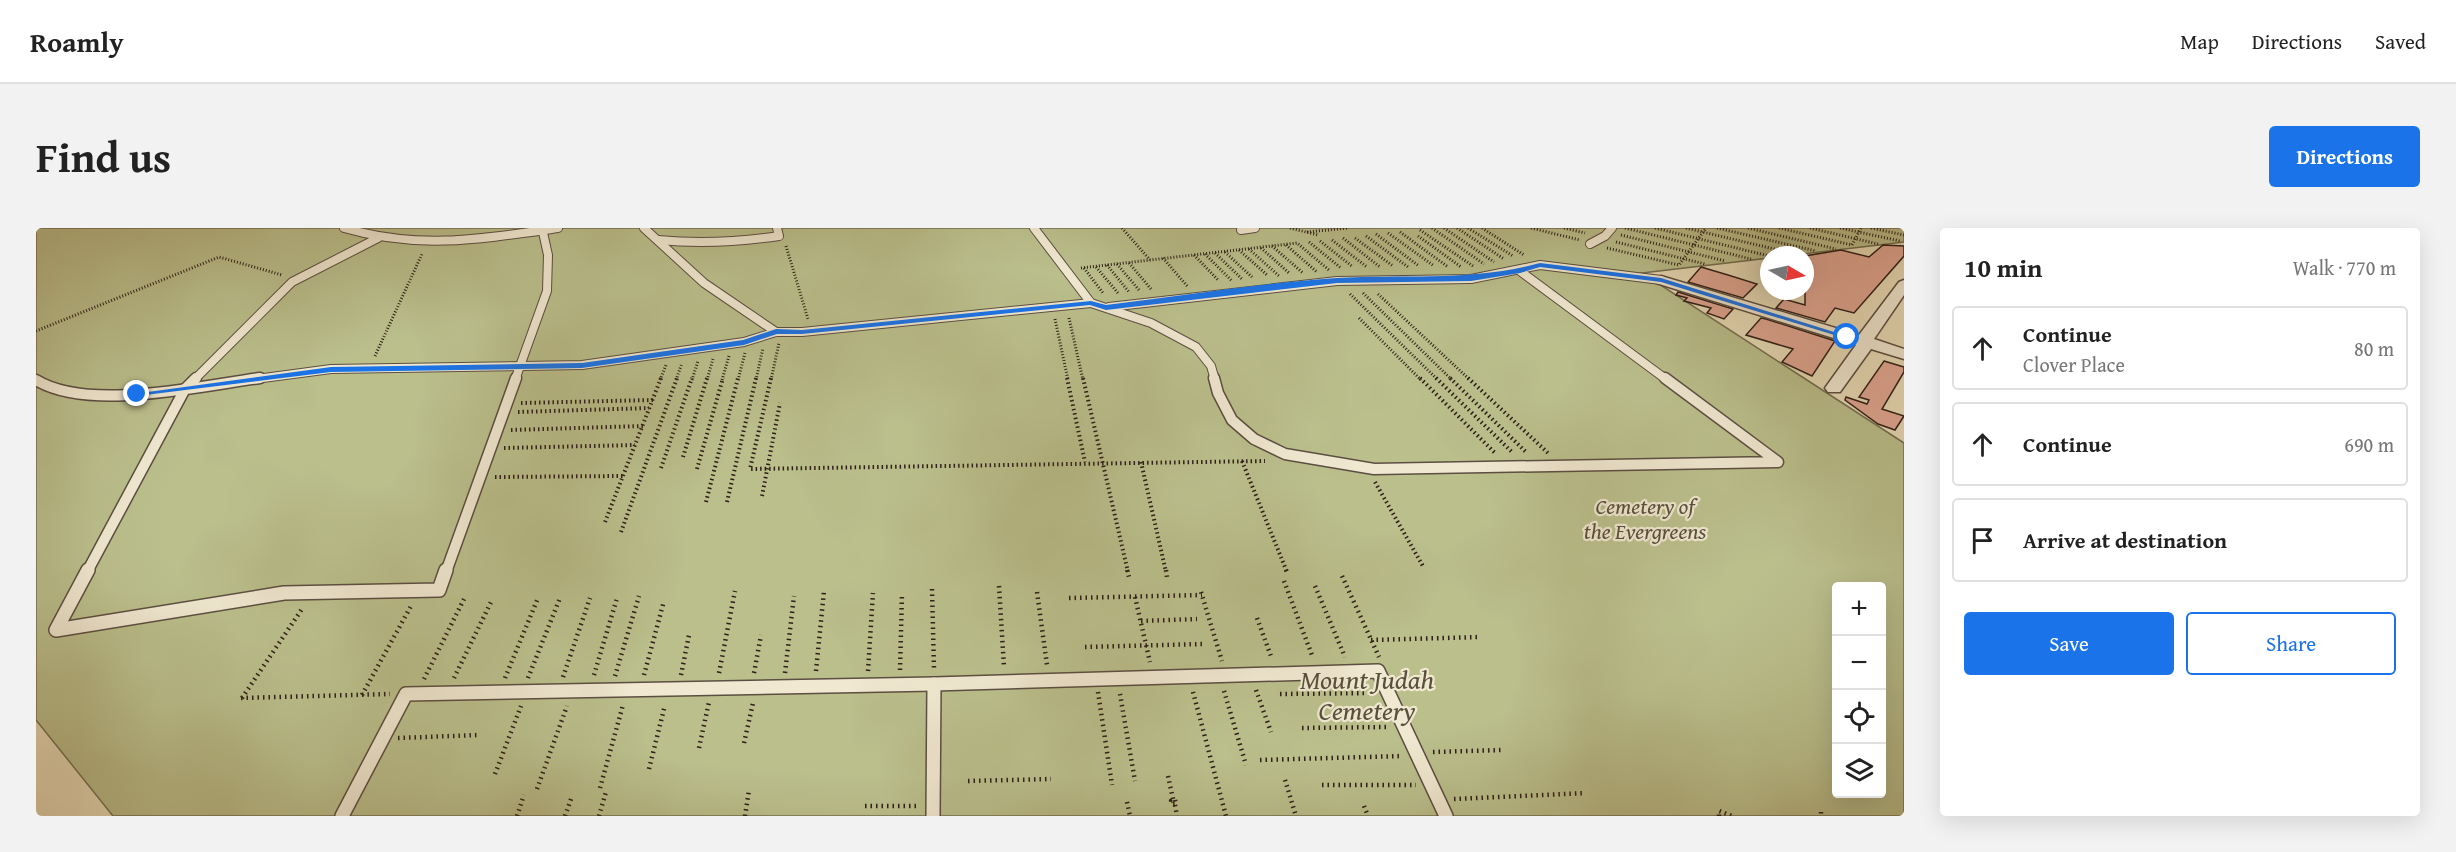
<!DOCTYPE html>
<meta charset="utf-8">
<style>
body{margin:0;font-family:"Gentium Book Plus",serif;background:#f2f2f2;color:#222}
.controls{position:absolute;right:18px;bottom:18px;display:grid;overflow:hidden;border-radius:6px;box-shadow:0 6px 24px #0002}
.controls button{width:54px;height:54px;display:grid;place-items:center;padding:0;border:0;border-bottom:2px solid #e0e0e0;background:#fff;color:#222;font:30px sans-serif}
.compass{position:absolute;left:1724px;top:18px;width:54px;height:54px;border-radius:50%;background:#fff;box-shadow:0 6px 24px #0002;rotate:99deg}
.stop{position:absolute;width:18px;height:18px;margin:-14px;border:4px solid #1a73e8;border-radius:50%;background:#fff}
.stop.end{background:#1a73e8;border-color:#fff;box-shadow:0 2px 6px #0008}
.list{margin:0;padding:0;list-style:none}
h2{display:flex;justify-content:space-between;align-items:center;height:78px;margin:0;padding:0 24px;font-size:26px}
h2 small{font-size:20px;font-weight:400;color:#767676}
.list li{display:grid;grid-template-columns:39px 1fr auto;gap:18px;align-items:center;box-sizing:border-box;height:84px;margin:0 12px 12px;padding:0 12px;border:2px solid #e0e0e0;border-radius:6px}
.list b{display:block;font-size:22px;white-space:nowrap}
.list p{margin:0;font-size:20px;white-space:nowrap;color:#767676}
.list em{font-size:20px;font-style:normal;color:#767676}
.actions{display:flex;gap:12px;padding:18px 24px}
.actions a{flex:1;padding:14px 0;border:2px solid #1a73e8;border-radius:6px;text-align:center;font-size:21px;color:#1a73e8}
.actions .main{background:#1a73e8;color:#fff}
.icon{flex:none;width:33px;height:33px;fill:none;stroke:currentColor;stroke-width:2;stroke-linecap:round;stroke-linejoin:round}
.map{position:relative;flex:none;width:1868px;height:588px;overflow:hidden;border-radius:6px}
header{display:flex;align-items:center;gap:36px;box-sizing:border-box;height:84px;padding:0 30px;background:#fff;border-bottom:2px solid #e0e0e0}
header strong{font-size:28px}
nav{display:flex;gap:33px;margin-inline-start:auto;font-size:21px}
.intro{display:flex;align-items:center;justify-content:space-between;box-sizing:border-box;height:144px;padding:0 36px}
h1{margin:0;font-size:42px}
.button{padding:15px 27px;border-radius:6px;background:#1a73e8;color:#fff;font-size:21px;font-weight:700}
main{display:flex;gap:36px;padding:0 36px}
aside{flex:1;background:#fff;border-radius:6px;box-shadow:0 6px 24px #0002}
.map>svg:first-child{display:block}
.green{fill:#babf8c;stroke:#746f52;stroke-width:1.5;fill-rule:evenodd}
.building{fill:#e0a794;stroke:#2e1f19;stroke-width:1.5}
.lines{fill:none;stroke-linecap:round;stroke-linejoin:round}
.lane-far2-casing{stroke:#5c4e41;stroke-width:10}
.lane-far1-casing{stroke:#5c4e41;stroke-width:13}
.lane-casing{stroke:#5c4e41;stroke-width:16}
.street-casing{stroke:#5c4e41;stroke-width:3}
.path-far2{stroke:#2e1f19;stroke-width:3;stroke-dasharray:1 2;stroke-linecap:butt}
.path-far1{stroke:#2e1f19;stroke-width:4;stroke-dasharray:1.5 3;stroke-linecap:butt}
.path{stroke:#2e1f19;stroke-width:4.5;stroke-dasharray:1.5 4;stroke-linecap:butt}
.lane-far2{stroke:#f0e8d1;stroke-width:8}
.lane-far1{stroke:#f0e8d1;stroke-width:10}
.lane{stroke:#f0e8d1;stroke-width:13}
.street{fill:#f0e8d1;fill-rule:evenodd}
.route{fill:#1a73e8}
.labels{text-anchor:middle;stroke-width:4.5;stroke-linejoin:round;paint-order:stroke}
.park-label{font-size:22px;font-style:italic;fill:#584f3c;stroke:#f0e8d1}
.near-park-label{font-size:27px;font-style:italic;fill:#584f3c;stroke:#f0e8d1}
</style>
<header>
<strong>Roamly</strong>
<nav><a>Map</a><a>Directions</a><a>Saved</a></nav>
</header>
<div class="intro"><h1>Find us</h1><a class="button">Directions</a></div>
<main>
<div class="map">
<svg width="1868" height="588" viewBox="0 0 1868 588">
<rect width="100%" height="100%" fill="#e8dcb8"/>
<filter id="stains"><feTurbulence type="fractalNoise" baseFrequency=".00333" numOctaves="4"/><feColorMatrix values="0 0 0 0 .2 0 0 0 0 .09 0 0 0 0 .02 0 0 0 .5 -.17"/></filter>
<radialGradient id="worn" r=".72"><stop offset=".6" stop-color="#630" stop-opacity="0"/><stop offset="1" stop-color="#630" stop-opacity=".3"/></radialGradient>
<path class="green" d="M0 0H1868V14L1758 27H1733V30L1606 45 1868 215V588H77L0 492ZM1800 358H1846V566H1800Z"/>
<g class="building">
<path d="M1847 17 1868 18V28L1818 85 1799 80 1789 94 1740 80 1748 71 1769 77V28L1805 22 1833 29Z"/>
<path d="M1665 39 1692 47 1721 56 1707 70 1652 54Z"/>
<path d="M1642 64 1697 81 1688 91 1671 85 1675 80 1648 73 1651 70 1640 67Z"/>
<path d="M1725 90 1730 91 1799 113 1776 148 1746 134 1757 121 1710 107Z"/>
<path d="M1848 133 1868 139V144L1846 181 1868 188 1859 202 1842 196 1809 172 1810 169 1831 176 1833 172 1823 169Z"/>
</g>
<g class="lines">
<g class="lane-far2-casing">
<g id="lane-far2">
<path d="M308 0C383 22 446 11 522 0"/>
<path d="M608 0 668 55 740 104"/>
<path d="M998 0 1055 75 1115 95 1160 119 1175 138 1179 152"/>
<path d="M1205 2 1219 0"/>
<path d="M622 12C663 16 703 14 743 8L741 0"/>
<path d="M1554 16 1569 8 1576 0"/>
<path d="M1484 43 1631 152"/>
<path d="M1073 79 1301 53 1435 51 1504 37 1625 52"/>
<path d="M158 152 256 54 342 10"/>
<path d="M212 152 295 141 546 137 708 114 740 104H766L1055 75"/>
<path d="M479 152 511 63 512 27 506 0"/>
</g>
</g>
<g class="lane-far1-casing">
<g id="lane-far1">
<path d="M1178 150 1182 165 1196 192 1218 211 1249 226 1338 241 1742 234 1629 150"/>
<path d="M0 152C52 184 164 158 224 150"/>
<path d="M51 344 149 161 160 150"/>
<path d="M410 344 480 150"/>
</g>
</g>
<g class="lane-casing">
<g id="lane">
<path d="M52 342 20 402 248 365 403 362 410 342"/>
<path d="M306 588 370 466 898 456 1342 443 1410 588"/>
<path d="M897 588 898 456"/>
</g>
</g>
<g class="street-casing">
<path id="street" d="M1625 48 1823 107 1863 54 1868 52V67L1838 111 1868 121V131L1835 121 1804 164H1792L1789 160 1820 117 1620 55 1618 52Z"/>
</g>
<g class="path-far2">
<path d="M1086 0 1114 32"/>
<path d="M1254 0 1282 7"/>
<path d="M1396 0 1448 36"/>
<path d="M1408 0 1458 34"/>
<path d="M1421 0 1468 31"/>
<path d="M1432 0 1477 28"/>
<path d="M1446 0 1488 27"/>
<path d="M1495 0 1544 12"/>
<path d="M1528 0 1549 5"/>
<path d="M1589 0 1715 31"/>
<path d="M1619 0 1733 28"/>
<path d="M1650 0 1755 25"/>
<path d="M1681 0 1780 23"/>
<path d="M1712 0 1800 21"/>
<path d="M1743 0 1816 17 1825 0"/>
<path d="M1774 0 1842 16"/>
<path d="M1804 0 1864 13"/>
<path d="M1835 0 1868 7"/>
<path d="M1384 2 1437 38"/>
<path d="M1271 4 1313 0"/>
<path d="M1364 4 1412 39"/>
<path d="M1352 5 1398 38"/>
<path d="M1340 6 1383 38"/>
<path d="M1585 7 1689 33"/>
<path d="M1330 8 1372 39"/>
<path d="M1382 8 1425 39"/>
<path d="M1307 10 1344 39"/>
<path d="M1319 10 1357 38"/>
<path d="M1296 12 1331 39"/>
<path d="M1284 13 1317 39"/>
<path d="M1273 14 1305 40"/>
<path d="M1580 14 1669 36"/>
<path d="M1250 17 1281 44"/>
<path d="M750 18 772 91"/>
<path d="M1236 18 1267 45"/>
<path d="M1225 20 1253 45"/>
<path d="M1571 20 1643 37 1670 0"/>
<path d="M1213 21 1243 48"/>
<path d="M1203 22 1231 47"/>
<path d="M1189 24 1216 49"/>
<path d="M1179 25 1206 51"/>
<path d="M1169 26 1196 53"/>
<path d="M1158 27 1183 53"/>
<path d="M1127 30 1152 59"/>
<path d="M1093 35 1115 61"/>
<path d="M1081 36 1103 62"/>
<path d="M1071 37 1093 64"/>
<path d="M1060 39 1082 65"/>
<path d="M1045 40 1261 15 1293 42"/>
<path d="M1048 40 1067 65"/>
<path d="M1327 65 1416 152"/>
<path d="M1314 66 1402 152"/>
<path d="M1342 66 1434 152"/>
<path d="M1033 90 1047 152"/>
<path d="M1323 90 1385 152"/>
<path d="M1019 91 1032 152"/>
<path d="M0 103 183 29 246 47"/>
<path d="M339 128 386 26"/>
<path d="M624 152 630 137"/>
<path d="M640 152 646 135"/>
<path d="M656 152 662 133"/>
<path d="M671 152 677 131"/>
<path d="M686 152 693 128"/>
<path d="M702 152 709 125"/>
<path d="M720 152 727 120"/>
<path d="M735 152 743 115"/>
</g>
<g class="path-far1">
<path d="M735 150 714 241 1229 233"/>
<path d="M1031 150 1049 234"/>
<path d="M1047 150 1092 344"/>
<path d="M1384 150 1459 225"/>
<path d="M1400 150 1476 224"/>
<path d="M1414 150 1491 225"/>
<path d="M1432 150 1512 225"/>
<path d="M485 175 617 172"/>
<path d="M482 184 613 180"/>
<path d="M475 202 607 198"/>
<path d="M468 220 599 217"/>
<path d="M647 229 671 150"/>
<path d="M1206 233 1251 344"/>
<path d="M1105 234 1130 344"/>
<path d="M625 240 656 150"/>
<path d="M661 241 687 150"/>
<path d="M459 249 587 248"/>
<path d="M1339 254 1388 340"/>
<path d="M726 268 744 175"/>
<path d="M670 274 702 150"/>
<path d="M691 274 720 150"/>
<path d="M569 294 625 150"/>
<path d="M585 304 641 150"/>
</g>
<g class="path">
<path d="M1091 342 1093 349"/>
<path d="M1130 342 1131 349"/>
<path d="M1250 342 1252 347"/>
<path d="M1306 348 1343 429"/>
<path d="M1248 353 1277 430"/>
<path d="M963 358 968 439"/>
<path d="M1279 358 1309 429"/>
<path d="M896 361 898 441"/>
<path d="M1001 364 1011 437"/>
<path d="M1165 364 1186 433"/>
<path d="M1099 369 1114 434"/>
<path d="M1033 370 1166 367"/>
<path d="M1221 390 1236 431"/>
<path d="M1105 393 1161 391"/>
<path d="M1335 412 1444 409"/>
<path d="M1049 419 1166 416"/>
<path d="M864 442 866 365"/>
<path d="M780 443 788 363"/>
<path d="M832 443 837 365"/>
<path d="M683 445 699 363"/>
<path d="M718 445 725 407"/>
<path d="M749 445 758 368"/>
<path d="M558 447 581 370"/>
<path d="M608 447 628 373"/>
<path d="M645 447 653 407"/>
<path d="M579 448 603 368"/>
<path d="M527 449 554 370"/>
<path d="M418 450 456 372"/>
<path d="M469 450 502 370"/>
<path d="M492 450 524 370"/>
<path d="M388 451 428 371"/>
<path d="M1220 462 1235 504"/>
<path d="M1188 463 1210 537"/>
<path d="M1062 464 1076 557"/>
<path d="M1157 464 1190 588"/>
<path d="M1084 466 1099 553"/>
<path d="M1244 466 1337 465"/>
<path d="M326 467 375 378"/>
<path d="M205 470 354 466"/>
<path d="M206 470 266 381"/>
<path d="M1266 500 1353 499"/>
<path d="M362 510 443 507"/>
<path d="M708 515 717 475"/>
<path d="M663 520 673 474"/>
<path d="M1397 524 1466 522"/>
<path d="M1224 532 1366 528"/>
<path d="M613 541 629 477"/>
<path d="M459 546 485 478"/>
<path d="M1132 548 1137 571"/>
<path d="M1249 552 1260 588"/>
<path d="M932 553 1015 551"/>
<path d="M1286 557H1380"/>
<path d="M564 560 587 477"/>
<path d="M501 561 531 478"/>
<path d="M1418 571 1549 565"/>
<path d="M1139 572 1140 576H1136L1135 573Z"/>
<path d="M1091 574 1094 588"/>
<path d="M1139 577 1141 588"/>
<path d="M829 578H882"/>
<path d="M1328 578 1332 588"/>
<path d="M1785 584V588"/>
<path d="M481 588 488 567"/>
<path d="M529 588 535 571"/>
<path d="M563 588 570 564"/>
<path d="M709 588 713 562"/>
<path d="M1683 588V583L1696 588"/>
</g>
<use href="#lane-far2" class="lane-far2"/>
<use href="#lane-far1" class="lane-far1"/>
<use href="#lane" class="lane"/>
<use href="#street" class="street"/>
</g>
<path class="route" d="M1504 35 1625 50 1814 109 1808 110 1625 54 1504 39 1484 45 1435 53 1301 55 1070 82 1054 77 766 106H741L708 117 546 140 295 144 101 168 97 166 295 139 546 135 707 112 740 101 766 102 1055 73 1070 77C1147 68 1224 55 1301 50 1371 46 1435 54 1504 35Z"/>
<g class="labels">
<g class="park-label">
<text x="1609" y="286">Cemetery of<tspan x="1609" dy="25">the Evergreens</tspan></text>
</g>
<g class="near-park-label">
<text x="1331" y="461">Mount Judah<tspan x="1331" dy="31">Cemetery</tspan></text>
</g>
</g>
<rect width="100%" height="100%" filter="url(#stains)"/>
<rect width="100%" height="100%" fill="url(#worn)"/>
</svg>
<div class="controls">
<button>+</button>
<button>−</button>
<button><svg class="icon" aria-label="locate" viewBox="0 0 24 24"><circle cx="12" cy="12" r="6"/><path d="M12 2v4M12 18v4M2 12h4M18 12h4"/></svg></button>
<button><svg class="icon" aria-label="layers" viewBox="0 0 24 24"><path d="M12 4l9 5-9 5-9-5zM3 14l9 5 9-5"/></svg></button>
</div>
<svg class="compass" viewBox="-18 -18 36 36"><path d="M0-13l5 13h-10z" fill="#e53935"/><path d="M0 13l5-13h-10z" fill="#767676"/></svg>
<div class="stop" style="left:1811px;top:109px"></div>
<div class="stop end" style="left:101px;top:166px"></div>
</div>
<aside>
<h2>10 min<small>Walk · 770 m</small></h2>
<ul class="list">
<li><svg class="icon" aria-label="ahead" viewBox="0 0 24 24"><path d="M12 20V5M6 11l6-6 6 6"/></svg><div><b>Continue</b><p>Clover Place</p></div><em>80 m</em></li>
<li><svg class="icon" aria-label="ahead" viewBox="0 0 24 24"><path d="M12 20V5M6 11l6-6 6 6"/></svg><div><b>Continue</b></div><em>690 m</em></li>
<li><svg class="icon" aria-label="arrive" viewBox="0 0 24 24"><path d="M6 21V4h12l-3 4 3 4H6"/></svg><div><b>Arrive at destination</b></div></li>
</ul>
<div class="actions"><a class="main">Save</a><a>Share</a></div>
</aside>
</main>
